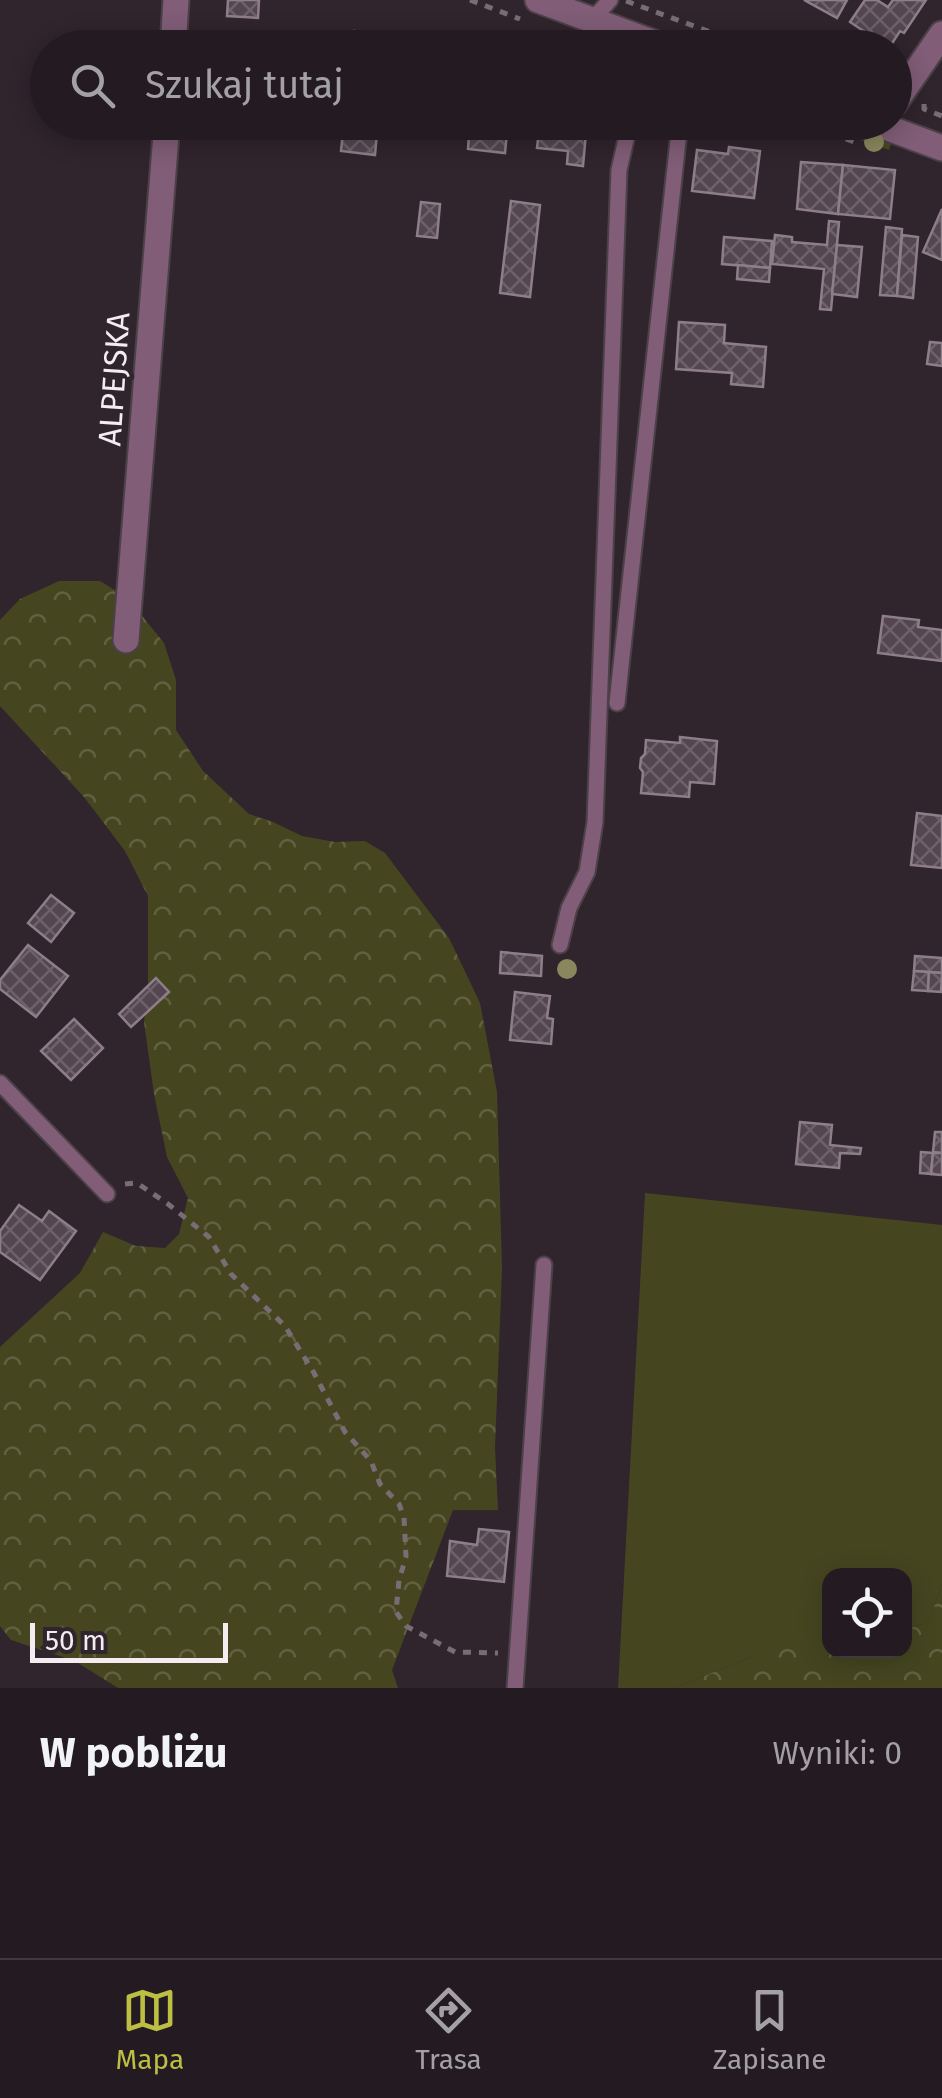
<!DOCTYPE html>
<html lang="pl">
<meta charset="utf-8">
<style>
body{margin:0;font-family:"Fira Sans",sans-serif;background:#30282f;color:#f1f3f6}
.controls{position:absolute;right:30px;bottom:30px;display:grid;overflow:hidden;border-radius:20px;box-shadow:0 5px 25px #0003}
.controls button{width:90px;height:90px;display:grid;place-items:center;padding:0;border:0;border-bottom:2px solid #413940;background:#241b22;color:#f1f3f6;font:50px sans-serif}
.scale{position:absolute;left:30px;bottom:25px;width:198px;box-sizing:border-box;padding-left:10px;border:5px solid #f5ecf2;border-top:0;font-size:28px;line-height:35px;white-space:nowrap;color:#f5ecf2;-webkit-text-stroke:8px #30242d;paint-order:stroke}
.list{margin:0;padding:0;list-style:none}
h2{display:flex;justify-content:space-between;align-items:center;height:130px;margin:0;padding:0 40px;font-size:42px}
h2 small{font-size:32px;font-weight:400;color:#a3a1a5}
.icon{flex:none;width:55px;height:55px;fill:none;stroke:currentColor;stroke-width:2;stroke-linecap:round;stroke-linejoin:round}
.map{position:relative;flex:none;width:942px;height:1688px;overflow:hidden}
.search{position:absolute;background:#241b22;box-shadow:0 5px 25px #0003;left:30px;right:30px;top:30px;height:110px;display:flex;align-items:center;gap:25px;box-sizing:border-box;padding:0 35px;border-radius:55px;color:#a3a1a5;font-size:38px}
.sheet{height:270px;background:#241b22}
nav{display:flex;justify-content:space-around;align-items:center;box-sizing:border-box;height:140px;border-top:2px solid #413940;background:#241b22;font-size:28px;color:#a3a1a5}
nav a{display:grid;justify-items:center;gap:5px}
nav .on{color:#bdbf43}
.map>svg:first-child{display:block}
.green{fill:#454620}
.forest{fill:url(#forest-crowns)}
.building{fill:url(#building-cross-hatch);stroke:#8e7e89;stroke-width:2.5}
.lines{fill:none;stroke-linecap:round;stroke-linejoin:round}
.service-casing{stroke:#4c4049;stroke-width:19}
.minor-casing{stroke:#4c4049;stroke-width:29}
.tertiary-casing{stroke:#4c4049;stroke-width:29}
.path{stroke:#786d75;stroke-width:5;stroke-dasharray:8 8;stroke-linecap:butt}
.service{stroke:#815d77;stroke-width:15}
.minor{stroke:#815d77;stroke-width:25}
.tertiary{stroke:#815d77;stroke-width:25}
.tree{fill:#8a865d}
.labels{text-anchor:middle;stroke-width:9;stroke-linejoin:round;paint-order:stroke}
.street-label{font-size:32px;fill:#f5ecf2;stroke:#30242d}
</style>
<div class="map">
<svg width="942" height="1688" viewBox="0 0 942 1688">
<defs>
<pattern id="forest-crowns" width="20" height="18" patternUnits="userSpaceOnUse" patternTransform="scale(2.5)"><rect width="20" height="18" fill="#454620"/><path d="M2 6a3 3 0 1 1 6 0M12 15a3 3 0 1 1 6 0" fill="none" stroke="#606141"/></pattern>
<pattern id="building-cross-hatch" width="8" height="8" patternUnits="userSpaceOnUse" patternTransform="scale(2.5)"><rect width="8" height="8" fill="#544650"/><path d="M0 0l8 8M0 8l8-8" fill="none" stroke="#6d616a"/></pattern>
</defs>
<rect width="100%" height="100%" fill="#30242d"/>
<g class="green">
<path d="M811 123H835L891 144 889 150Z"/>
<path d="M645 1193 942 1225V1583L929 1622 905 1630 904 1576H830L829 1636 748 1658 675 1688H618Z"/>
</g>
<g class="forest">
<path d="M59 581H100L121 594 143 617 164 643 176 680V730L203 771 249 814 273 822 302 836 335 842 365 841 385 853 449 938 480 1003 497 1092 502 1269 495 1448 498 1510H453L392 1670 398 1688H118L75 1661 11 1640 0 1626V1347L80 1273 103 1232 136 1246 165 1248 179 1234 188 1198 167 1157 154 1094 144 1022 148 987V896L125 851 84 797 0 706V620L20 599Z"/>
<path d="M942 1583V1688H675L748 1658 826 1636H829L830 1650H904L905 1630 929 1622Z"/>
</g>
<g class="building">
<path d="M228 0H259L258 18 227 16Z"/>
<path d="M804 0H847L837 18Z"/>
<path d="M865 0H877L888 7 893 0H926L904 33 900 31 889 48 850 22Z"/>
<path d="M354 31 386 34 385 48H352Z"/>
<path d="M344 122H378L375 155 341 151Z"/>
<path d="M470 122H508L505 153 468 149Z"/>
<path d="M540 122H587L583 166 567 164 568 151 537 148Z"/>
<path d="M729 147 760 151 754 198 692 191 697 150 728 154Z"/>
<path d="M801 162 843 165 838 214 797 209Z"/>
<path d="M843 165 895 170 890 219 838 214Z"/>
<path d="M511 201 540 205 530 297 500 293Z"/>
<path d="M421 202 440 204 437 238 417 236Z"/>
<path d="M942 209V260L923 252Z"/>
<path d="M829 221 839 222 831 310 820 309 824 269 772 264 775 235 792 237V242L827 245Z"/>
<path d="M886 227 902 229 897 296 880 295Z"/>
<path d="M902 235 918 237 913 298 897 296Z"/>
<path d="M724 237 772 241 770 268 722 264Z"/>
<path d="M837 245 862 247 857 297 832 294Z"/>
<path d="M738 265 770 268 769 282 737 279Z"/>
<path d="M679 322 725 325 724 343 766 347 763 387 731 384 732 373 676 369Z"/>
<path d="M930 342 942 343V366L927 364Z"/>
<path d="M883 616 919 620 918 627 942 630V661L878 653Z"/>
<path d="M680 737 717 741 714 784 690 782 689 797 641 793 643 772 640 768 641 758 645 754 646 740 680 743Z"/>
<path d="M917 813 942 816V868L911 865Z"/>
<path d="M51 895 74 913 51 942 28 923Z"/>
<path d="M28 945 68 976 36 1017 0 989V980Z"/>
<path d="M501 952 542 956 541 976 500 973Z"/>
<path d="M915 956 942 958V973L914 971Z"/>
<path d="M914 971 929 972 928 991 912 990Z"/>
<path d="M929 972 942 973 941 992 928 991Z"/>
<path d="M156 978 169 992 131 1027 119 1014Z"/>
<path d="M515 992 550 996 547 1018 553 1019 551 1044 510 1040Z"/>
<path d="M74 1019 103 1048 71 1080 41 1051Z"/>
<path d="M800 1122 832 1125 830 1145 861 1148 860 1154 840 1153 839 1168 796 1164Z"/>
<path d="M935 1132H942V1153L933 1152Z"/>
<path d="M921 1152 933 1153 931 1174 920 1173Z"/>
<path d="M933 1153H942V1175L931 1174Z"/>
<path d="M19 1205 42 1221 49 1211 76 1231 40 1280 0 1252V1231Z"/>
<path d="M479 1529 509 1532 504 1582 447 1576 450 1541 477 1545Z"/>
</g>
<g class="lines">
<g class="service-casing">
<g id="service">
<path d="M592 20 610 0"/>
<path d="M617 703 680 122"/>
<path d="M560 945 569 908 587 872 595 822 619 170 630 122"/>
<path d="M0 1083 107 1194"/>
<path d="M515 1688 544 1265"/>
</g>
</g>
<g class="minor-casing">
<g id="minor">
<path d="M173 48 176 0"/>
<path d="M126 640 167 122"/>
</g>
</g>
<g class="tertiary-casing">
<g id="tertiary">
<path d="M538 0 668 48"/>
<path d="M894 104 942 34"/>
<path d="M872 122 942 148"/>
</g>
</g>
<g class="path">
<path d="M470 0 520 19"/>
<path d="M626 1 754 48"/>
<path d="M924 104V109L942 116"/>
<path d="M801 122 854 142"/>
<path d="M125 1184 137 1183 168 1204 209 1237 231 1274 285 1326 314 1373 345 1432 371 1461 380 1484 399 1504 404 1517 406 1557 399 1580 396 1612 406 1626 455 1652 498 1653"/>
</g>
<use href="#service" class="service"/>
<use href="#minor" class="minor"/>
<use href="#tertiary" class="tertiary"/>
</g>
<g class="tree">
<circle cx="874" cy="142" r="10"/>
<circle cx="567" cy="969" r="10"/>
</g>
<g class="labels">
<g class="street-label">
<text transform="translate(114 379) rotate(-86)" y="11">ALPEJSKA</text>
</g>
</g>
</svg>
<div class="controls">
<button><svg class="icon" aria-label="locate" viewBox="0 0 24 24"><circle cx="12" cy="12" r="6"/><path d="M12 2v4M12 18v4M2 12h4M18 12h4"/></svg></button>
</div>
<div class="scale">50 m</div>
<div class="search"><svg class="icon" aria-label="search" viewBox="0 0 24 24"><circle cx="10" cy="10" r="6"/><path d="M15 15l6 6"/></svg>Szukaj tutaj</div>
</div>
<section class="sheet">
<h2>W pobliżu<small>Wyniki: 0</small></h2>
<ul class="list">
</ul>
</section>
<nav>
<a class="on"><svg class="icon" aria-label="map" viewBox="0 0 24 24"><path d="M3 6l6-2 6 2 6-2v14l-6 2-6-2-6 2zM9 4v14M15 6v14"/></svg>Mapa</a>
<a><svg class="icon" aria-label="directions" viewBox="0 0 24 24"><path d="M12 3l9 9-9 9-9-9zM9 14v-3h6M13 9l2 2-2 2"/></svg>Trasa</a>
<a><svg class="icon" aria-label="saved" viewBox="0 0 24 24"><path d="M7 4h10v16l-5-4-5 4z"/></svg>Zapisane</a>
</nav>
